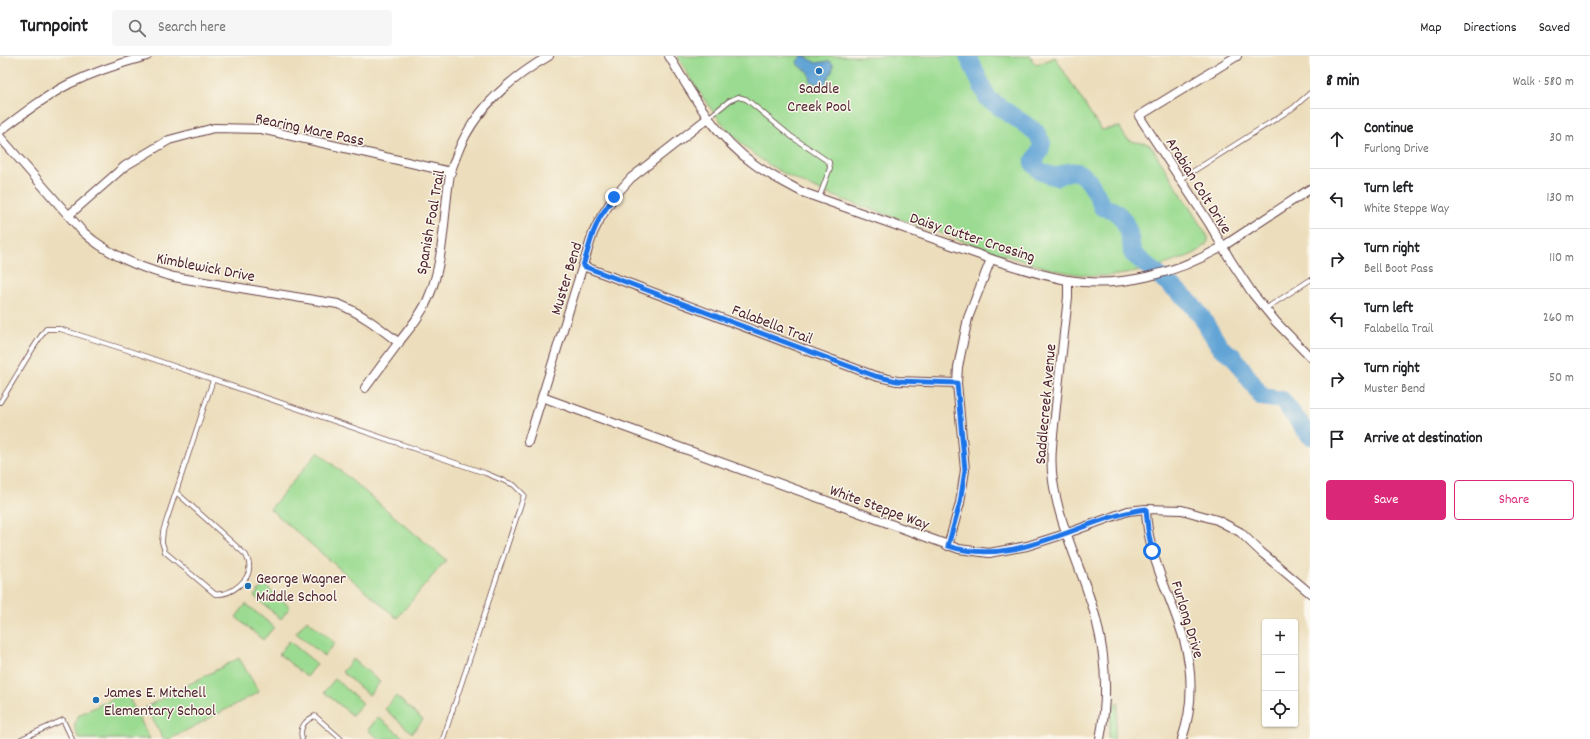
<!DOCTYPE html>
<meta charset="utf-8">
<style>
body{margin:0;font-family:Dekko,sans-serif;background:#f6f6f6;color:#202124}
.controls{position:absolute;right:12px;bottom:12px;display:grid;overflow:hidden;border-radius:4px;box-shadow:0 1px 3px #0004}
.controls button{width:36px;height:36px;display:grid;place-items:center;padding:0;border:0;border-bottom:1px solid #e0e0e0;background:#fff;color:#202124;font:20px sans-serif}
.stop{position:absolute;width:12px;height:12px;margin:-9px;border:3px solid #1a73e8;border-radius:50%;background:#fff}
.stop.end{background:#1a73e8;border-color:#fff;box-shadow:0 1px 4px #0008}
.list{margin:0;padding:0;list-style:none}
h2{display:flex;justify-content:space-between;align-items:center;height:52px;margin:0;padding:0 16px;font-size:17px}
h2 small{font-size:13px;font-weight:400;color:#757577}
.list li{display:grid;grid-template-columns:26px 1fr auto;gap:12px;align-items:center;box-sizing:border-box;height:60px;padding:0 16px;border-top:1px solid #e0e0e0}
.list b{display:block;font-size:15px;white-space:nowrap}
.list p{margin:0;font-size:13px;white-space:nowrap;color:#757577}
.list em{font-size:13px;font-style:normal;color:#757577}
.actions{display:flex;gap:8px;padding:12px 16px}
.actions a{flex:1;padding:9px 0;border:1px solid #db2777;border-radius:4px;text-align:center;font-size:14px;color:#db2777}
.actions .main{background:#db2777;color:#fff}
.icon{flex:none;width:22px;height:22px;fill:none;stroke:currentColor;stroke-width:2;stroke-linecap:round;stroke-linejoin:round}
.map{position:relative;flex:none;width:1310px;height:683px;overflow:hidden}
header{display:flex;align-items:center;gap:24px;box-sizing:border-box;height:56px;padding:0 20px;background:#fff;border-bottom:1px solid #e0e0e0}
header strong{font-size:19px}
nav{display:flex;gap:22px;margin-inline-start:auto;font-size:14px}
.search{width:280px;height:36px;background:#f6f6f6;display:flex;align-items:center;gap:10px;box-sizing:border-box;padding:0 14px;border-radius:4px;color:#757577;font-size:15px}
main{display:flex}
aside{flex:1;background:#fff}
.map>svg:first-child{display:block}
.green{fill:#9bdb91;stroke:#727d5e}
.water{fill:#62a4d6;stroke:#566280}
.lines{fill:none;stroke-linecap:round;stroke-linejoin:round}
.river{stroke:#62a4d6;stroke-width:18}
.lane-casing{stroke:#623c41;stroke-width:5.5}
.street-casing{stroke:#623c41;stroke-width:10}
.lane{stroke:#fff;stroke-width:4}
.street{stroke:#fff;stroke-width:8}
.route{stroke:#1a73e8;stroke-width:5}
.poi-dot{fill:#1f6fb2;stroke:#fbf7ec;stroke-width:1.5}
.labels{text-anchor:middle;stroke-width:3;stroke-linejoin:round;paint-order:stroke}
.poi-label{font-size:16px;fill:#4a1f2b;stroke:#fbf7ec;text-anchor:start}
.street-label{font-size:16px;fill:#4a1f2b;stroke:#fbf7ec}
</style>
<header>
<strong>Turnpoint</strong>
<div class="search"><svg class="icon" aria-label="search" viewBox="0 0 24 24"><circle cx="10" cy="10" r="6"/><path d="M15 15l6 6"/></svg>Search here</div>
<nav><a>Map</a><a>Directions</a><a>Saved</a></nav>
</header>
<main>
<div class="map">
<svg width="1310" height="683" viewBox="0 0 1310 683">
<rect width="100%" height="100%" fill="#fbf7ec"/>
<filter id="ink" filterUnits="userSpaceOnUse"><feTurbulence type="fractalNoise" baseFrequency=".025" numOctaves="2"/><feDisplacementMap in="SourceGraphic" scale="8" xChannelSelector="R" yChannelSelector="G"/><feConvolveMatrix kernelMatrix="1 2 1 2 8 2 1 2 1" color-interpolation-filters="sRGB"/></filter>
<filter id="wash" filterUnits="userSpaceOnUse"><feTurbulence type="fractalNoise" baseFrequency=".012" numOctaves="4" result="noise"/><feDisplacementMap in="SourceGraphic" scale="16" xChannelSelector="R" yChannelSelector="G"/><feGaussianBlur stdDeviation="0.9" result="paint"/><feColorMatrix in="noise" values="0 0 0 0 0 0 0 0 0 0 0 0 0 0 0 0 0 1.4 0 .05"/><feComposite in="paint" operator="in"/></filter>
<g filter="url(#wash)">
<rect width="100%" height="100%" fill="#ecdebc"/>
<g class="green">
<path d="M677 0H1031L1033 6 1037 9 1055 1 1101 74 1120 71C1122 76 1125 82 1130 84 1137 88 1145 85 1151 90L1208 181V185C1203 196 1188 200 1178 204 1153 213 1126 220 1100 220 1064 219 1032 208 998 197 971 188 944 178 917 169 864 150 806 135 759 102 723 76 699 37 677 0Z"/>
<path d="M318 396 446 504 397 562 270 453Z"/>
<path d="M264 528 290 551 281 563 254 540Z"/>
<path d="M246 548 274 571 263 584 236 561Z"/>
<path d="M307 564 335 587 324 600 296 577Z"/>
<path d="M289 585 317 608 307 621 279 598Z"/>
<path d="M239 602 259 636 170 683H163L146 651Z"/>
<path d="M353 603 380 626 369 639 342 616Z"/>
<path d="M335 623 363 647 352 659 324 636Z"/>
<path d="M126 636 150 683H79L74 670 79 659Z"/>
<path d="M396 640 423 664 412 677 385 653Z"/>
<path d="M1119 646 1114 683H1108L1112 649Z"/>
<path d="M378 661 405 683H379L368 674Z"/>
</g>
<path class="water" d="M802 0H805L816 7 829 5 833 8C834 18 827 20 825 29L811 26 809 16 798 9 797 5Z"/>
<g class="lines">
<path class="river" d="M968 0 988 43 1036 76 1042 87 1040 95 1033 107 1041 116 1056 121C1062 118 1069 114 1077 116 1089 120 1098 140 1102 151 1106 152 1111 153 1114 155 1128 164 1131 182 1132 197L1187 243 1201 260 1220 291 1234 301 1262 341 1282 344 1310 380"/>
</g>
</g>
<g filter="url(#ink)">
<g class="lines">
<g class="lane-casing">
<g id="lane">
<path d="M708 62 729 45 738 41 746 43 792 81 829 106 830 112 819 142"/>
<path d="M1181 123 1293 52 1310 37"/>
<path d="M1265 253 1310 224"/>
<path d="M0 346C16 322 29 296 46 273H60L127 294 485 417 514 429 524 439 443 683"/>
<path d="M176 436 246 499C247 502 249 505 249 508 252 524 230 540 215 538L165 496 162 486 163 475 213 324"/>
<path d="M21 683 63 664 72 683"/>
<path d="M302 683C299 672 305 664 315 660L341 683"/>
</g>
</g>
<g class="street-casing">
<g id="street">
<path d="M669 0C693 40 715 80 754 108 769 119 786 127 802 136L991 203C1015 211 1041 219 1067 224 1120 233 1177 217 1222 191L1310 133"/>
<path d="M1237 0 1139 60 1209 167 1231 205 1253 238 1276 266 1310 301"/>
<path d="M0 75C21 59 44 41 69 28 94 16 121 7 147 0"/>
<path d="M0 81 82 175C108 199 139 212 174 221L338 248C361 257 379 271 399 287"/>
<path d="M69 159 125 110 169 84 214 72 261 73 451 116"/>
<path d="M583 210 875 320 897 325 957 327"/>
<path d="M1068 224V241C1064 277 1060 314 1056 350 1054 374 1049 400 1053 425 1060 474 1084 516 1096 563 1106 602 1108 644 1100 683"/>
<path d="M365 332C376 317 388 301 399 286 410 272 421 259 428 243 445 204 443 159 450 118 452 111 455 104 457 98 474 53 509 23 549 0"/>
<path d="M542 341 959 493 989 497 1027 490 1065 478 1128 455 1146 453 1182 454 1217 464 1240 476 1261 496 1310 537"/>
<path d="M528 386 593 177 601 161 614 141 631 122 708 62"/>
<path d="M1146 453C1147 500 1171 539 1184 584 1193 617 1193 651 1182 683"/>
<path d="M948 490 960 447 965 414 957 327 958 311 968 262 991 203"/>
</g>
</g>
<use href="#lane" class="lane"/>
<use href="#street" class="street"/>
</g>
</g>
<g class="lines" filter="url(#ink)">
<path class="route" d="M614 141 600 161 593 177 583 210 875 320 897 325 957 327 965 414 960 447 948 490C1017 513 1081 462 1146 453L1148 474 1152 495"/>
</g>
<g class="poi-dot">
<circle cx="819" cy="15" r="4"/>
<circle cx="248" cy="530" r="4"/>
<circle cx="96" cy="644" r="4"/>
</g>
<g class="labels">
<g class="poi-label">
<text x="819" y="37" text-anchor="middle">Saddle<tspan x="819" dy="18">Creek Pool</tspan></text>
<text x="256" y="527">George Wagner<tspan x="256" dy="18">Middle School</tspan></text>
<text x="104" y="641">James E. Mitchell<tspan x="104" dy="18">Elementary School</tspan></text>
</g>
<g class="street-label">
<text transform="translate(310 72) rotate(12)" y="6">Rearing Mare Pass</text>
<text transform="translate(1200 129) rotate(58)" y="6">Arabian Colt Drive</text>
<text transform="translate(429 166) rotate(-80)" y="6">Spanish Foal Trail</text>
<text transform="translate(973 180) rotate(18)" y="6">Daisy Cutter Crossing</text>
<text transform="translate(206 210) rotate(11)" y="6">Kimblewick Drive</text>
<text transform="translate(565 222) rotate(-73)" y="6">Muster Bend</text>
<text transform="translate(773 267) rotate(21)" y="6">Falabella Trail</text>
<text transform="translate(1044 348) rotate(-85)" y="6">Saddlecreek Avenue</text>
<text transform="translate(880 450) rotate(20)" y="6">White Steppe Way</text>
<text transform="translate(1189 563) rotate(73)" y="6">Furlong Drive</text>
</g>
</g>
</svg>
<div class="controls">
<button>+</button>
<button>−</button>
<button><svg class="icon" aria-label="locate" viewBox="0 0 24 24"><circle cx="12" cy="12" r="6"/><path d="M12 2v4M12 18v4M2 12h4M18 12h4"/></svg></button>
</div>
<div class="stop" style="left:1152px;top:495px"></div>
<div class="stop end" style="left:614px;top:141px"></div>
</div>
<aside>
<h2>8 min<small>Walk · 580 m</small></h2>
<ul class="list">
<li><svg class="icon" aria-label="ahead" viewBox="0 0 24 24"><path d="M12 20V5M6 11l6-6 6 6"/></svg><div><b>Continue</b><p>Furlong Drive</p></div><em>30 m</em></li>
<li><svg class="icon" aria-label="left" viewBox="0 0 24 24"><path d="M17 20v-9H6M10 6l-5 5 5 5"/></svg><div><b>Turn left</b><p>White Steppe Way</p></div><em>130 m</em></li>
<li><svg class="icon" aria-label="right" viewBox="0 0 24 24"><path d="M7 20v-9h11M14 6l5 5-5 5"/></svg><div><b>Turn right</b><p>Bell Boot Pass</p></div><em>110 m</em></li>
<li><svg class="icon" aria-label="left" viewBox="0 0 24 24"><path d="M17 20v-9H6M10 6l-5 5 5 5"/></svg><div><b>Turn left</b><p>Falabella Trail</p></div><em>260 m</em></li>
<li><svg class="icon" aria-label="right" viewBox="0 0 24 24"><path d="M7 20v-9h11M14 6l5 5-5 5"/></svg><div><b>Turn right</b><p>Muster Bend</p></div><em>50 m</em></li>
<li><svg class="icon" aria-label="arrive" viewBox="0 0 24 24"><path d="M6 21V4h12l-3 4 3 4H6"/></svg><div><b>Arrive at destination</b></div></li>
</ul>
<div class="actions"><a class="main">Save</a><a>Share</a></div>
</aside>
</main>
